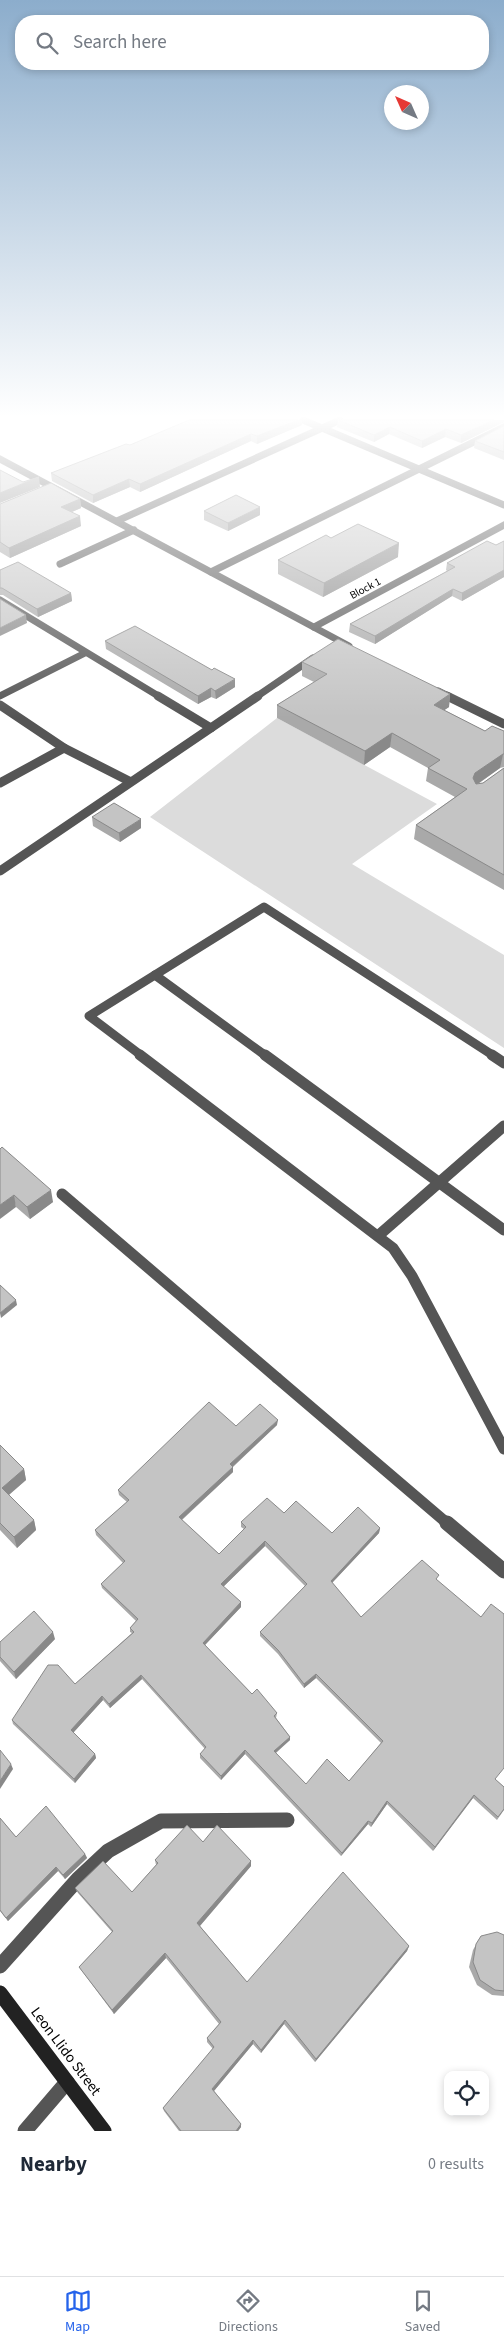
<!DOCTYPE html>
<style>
body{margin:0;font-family:"Source Sans 3",sans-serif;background:#f6f6f7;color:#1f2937}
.controls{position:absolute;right:15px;bottom:15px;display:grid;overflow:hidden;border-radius:10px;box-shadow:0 2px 8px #0003}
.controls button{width:45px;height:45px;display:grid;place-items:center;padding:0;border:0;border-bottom:1px solid #e0e1e3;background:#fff;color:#1f2937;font:25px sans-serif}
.compass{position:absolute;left:384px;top:85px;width:45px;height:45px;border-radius:50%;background:#fff;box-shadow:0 2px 8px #0003;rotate:315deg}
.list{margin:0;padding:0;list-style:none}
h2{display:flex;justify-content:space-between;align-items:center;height:65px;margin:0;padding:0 20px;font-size:21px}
h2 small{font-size:16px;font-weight:400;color:#747a83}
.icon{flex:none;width:28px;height:28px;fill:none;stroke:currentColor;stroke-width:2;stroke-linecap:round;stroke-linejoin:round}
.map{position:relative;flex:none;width:504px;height:2131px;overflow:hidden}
.search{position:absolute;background:#fff;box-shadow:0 2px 8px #0003;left:15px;right:15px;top:15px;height:55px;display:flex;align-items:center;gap:12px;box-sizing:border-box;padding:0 18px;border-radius:20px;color:#747a83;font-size:19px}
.sheet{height:145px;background:#fff}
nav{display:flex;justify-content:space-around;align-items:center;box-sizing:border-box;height:70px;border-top:1px solid #e0e1e3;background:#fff;font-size:14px;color:#747a83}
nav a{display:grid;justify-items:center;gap:2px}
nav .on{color:#2563eb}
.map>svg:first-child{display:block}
.green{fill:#dcdcdc}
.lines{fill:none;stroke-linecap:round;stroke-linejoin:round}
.service-far2{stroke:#555;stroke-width:7}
.service-far1{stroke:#555;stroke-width:11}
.service{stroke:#555;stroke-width:15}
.minor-far3{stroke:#555;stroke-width:7}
.minor-far2{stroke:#555;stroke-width:9}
.minor-far1{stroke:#555;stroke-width:11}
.minor{stroke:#555;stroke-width:15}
.secondary{stroke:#222;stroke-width:15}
.wall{fill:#a9a9a9;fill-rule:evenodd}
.shaded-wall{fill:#898989}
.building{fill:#c4c4c4;stroke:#898989;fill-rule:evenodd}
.labels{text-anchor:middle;stroke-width:4;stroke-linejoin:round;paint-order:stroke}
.far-street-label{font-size:11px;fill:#000;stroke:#fff}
.near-street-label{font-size:15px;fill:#000;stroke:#fff}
</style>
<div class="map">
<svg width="504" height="2131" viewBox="0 0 504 2131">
<rect width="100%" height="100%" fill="#fff"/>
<path class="green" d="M277 718 437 804 352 864 504 955V1048L150 817Z"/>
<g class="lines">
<path class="service-far2" d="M60 564 134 530"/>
<path class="service-far1" d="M62 1194 277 1378"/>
<path class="service" d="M25 2131 67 2082"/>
<g class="minor-far3">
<path d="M303 420 504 505"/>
<path d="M0 459 349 646"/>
<path d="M117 521 340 420"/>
<path d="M211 572 504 427"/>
<path d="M0 600 160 697"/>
<path d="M314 627 504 525"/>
<path d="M438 691 450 697"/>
<path d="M0 696 85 653"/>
<path d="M256 697 313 658"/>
</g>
<g class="minor-far2">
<path d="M158 696 211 728"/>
<path d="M447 696 504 724"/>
<path d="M0 705 64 748 129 781"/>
<path d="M0 783 64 748"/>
<path d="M0 871 258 696"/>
<path d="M155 975 266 1056"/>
<path d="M142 1056 89 1016 264 907 494 1056"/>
</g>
<g class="minor-far1">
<path d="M140 1055 393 1248 412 1276 504 1449"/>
<path d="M265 1055 504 1230"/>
<path d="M492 1055 504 1063"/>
<path d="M379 1235 504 1126"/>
<path d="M277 1378 448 1524"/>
</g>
<g class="minor">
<path d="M447 1523 504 1571"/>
<path d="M0 1966 78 1879 108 1851 161 1821 287 1820"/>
</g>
<path class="secondary" d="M0 1993 104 2131"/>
</g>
<g class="wall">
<path d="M189 420H302V425L257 444 251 441 140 492 130 487 93 503 52 481 51 473 130 445Z"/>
<path d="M338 420H504V422L461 443 445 437 422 448 389 434 374 442 337 427Z"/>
<path d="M504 426V460L474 448 475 441Z"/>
<path d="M80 499 81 508 72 512 81 526 10 558 0 552V504Z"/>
<path d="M204 511 260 515 228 531 204 520Z"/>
<path d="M331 538 398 557 323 597 278 574V560Z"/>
<path d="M504 541V577L462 601 452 596 375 644 349 632 350 624 447 571 446 570 447 563 496 545Z"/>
<path d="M0 570 71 593 72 601 38 617 3 595H0Z"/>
<path d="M105 641 235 687 216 699 211 697 198 704 106 649Z"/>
<path d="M302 662 450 694 449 707 444 710 485 731H504V767L500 768 478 784 483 783 504 768V890L414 839 416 825 455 797 426 781 428 768 390 747 364 765 277 718V705L314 682 302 676Z"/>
<path d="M92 817 141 828 120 842 93 826Z"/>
<path d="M0 1149 53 1202 30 1219 16 1207Z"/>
<path d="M277 1425 233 1467V1472L182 1520 219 1554 244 1529 241 1527V1522L284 1513 332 1533 380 1528 379 1533 332 1583 361 1617 438 1580H437L496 1780 504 1787V1810L497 1820 473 1798 433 1851 387 1804 371 1827 368 1824 341 1856 245 1754 221 1780 200 1758V1754L205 1749 142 1679 110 1708 103 1700 73 1733 95 1754 96 1758 75 1783 13 1724 12 1720 75 1684 132 1633 130 1632V1628L136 1621 102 1588 101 1584 123 1563 96 1535 95 1530 127 1502 119 1495 118 1490 236 1426ZM265 1546 305 1586 260 1632V1636L278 1654 304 1688 316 1678 381 1743 349 1781 306 1784 276 1753 290 1740V1737L276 1718 277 1713 252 1694 205 1645 241 1607V1602L223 1587Z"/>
<path d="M0 1445 24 1469 26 1480 9 1495 34 1520 36 1530 17 1548 0 1530Z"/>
<path d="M55 1639 16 1679 0 1661V1642Z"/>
<path d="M0 1818 16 1837 85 1854 87 1858 65 1879 58 1871 8 1921 0 1911Z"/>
<path d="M203 1842 251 1866 200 1926 247 1982 409 1946 407 1951 315 2062 284 2024 261 2053 253 2044 214 2091 241 2124V2127L238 2131H179L164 2111 163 2108 213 2049 207 2042V2038L219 2024 166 1958 114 2014 82 1971 79 1967 112 1932 78 1893 75 1888 132 1892 156 1865 155 1860Z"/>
<path d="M504 1935V1996L492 1995 477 1985 469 1967 473 1950 481 1936Z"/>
</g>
<g class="shaded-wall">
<path d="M298 420H302V425L257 444V436Z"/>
<path d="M494 420H504V422L461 443V435Z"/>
<path d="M390 427 389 434 374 442V435Z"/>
<path d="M446 429 445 437 422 448V441Z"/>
<path d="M251 434V441L140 492V484Z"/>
<path d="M39 477 40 487 0 503V493Z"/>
<path d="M129 479 130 487 93 503V495Z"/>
<path d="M80 499 81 508 62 516 61 507Z"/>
<path d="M260 507V515L228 531V523Z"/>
<path d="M80 516 81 526 10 558 9 548Z"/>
<path d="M399 543 398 557 323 597 324 583Z"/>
<path d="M504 570V577L462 601V593Z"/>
<path d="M453 589 452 596 375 644V636Z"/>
<path d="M71 593 72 601 38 617 37 609Z"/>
<path d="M26 615 27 623 0 636V628Z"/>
<path d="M235 679V687L216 699 215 691Z"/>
<path d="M211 688V697L198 704V696Z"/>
<path d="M450 694 449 707 433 718 434 705Z"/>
<path d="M392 733 390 747 364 765 365 751Z"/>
<path d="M503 754 500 768 473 787V778L475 773Z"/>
<path d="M141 819V828L120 842 119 833Z"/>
<path d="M51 1190 53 1202 30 1219 27 1207Z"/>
<path d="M14 1195 16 1207 0 1219V1205Z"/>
<path d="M16 1300 17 1305 1 1318 0 1313Z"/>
<path d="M278 1420 277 1425 230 1469V1464Z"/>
<path d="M233 1467V1472L179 1522V1517Z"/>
<path d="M24 1469 26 1480 5 1498 2 1488Z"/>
<path d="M34 1520 36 1530 17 1548 14 1537Z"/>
<path d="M380 1528 379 1533 330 1585 331 1581Z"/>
<path d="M265 1541V1546L221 1589V1584Z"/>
<path d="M241 1602V1607L203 1647V1643Z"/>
<path d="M53 1632 55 1639 16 1679 14 1672Z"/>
<path d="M316 1674V1678L304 1688V1684Z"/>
<path d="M141 1675 142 1679 110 1708 109 1704Z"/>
<path d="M102 1696 103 1700 72 1734 71 1730Z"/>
<path d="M290 1737V1740L274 1754V1751Z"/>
<path d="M245 1750V1754L221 1780V1776Z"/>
<path d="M95 1754 96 1758 75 1783 74 1779Z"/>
<path d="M11 1764 13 1769 0 1789V1781Z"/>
<path d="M474 1795 473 1798 433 1851 435 1847Z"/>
<path d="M387 1801V1804L371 1827 372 1823Z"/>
<path d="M368 1821V1824L341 1856 342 1853Z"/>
<path d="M85 1854 87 1858 65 1879 63 1875Z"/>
<path d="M251 1861V1866L198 1928 197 1923Z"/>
<path d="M56 1867 58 1871 8 1921 6 1918Z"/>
<path d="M409 1946 407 1951 315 2062 316 2059Z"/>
<path d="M165 1953 166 1958 114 2014 112 2010Z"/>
<path d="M285 2020 284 2024 261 2053V2050Z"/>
<path d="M253 2040V2044L213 2092 212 2089Z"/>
<path d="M241 2124V2127L238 2131H236Z"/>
</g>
<g class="building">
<path d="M189 420H298L257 436 251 434 140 484 129 479 93 495 51 473 126 444 130 445Z"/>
<path d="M338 420H494L461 435 446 429 422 441 390 427 374 435Z"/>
<path d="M504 426V452L475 441Z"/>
<path d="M0 470 23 482 39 477 0 493Z"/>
<path d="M51 483 80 499 61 507 80 516 9 548 0 542V504Z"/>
<path d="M236 495 260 507 228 523 204 511Z"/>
<path d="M358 524 399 543 324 583 278 560 326 535 331 538Z"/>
<path d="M487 541 496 545 504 541V570L462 593 453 589 375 636 350 624 455 567 447 563Z"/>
<path d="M18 562 71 593 37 609 2 588H0V570Z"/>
<path d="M0 599 26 615 0 628Z"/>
<path d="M135 626 212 670 214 668 235 679 215 691 211 688 198 696 105 641Z"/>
<path d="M338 639 450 694 434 705 485 731 492 726 504 731V754H503L475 773 473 778 476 784 483 783 504 768V875L416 825 467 789 428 768 440 760 392 733 365 751 277 705 327 674 302 662Z"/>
<path d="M114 803 141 819 119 833 92 817Z"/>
<path d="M2 1147 51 1190 27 1207 14 1195 0 1205V1149Z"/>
<path d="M0 1285 16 1300 0 1313Z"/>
<path d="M209 1402 236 1426 260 1404 278 1420 230 1464 233 1467 179 1517 219 1554 246 1527 241 1522 267 1498 284 1513 296 1501 332 1533 358 1507 380 1528 331 1581 361 1617 422 1560 439 1575 436 1579 481 1617 491 1604 504 1614V1768L495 1779 504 1787V1809L498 1817 474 1795 435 1847 387 1801 372 1823 368 1821 342 1853 245 1750 221 1776 200 1754 206 1747 141 1675 109 1704 102 1696 71 1730 95 1754 74 1779 12 1720 48 1665H58L75 1684 134 1632 130 1628 138 1619 101 1584 125 1561 95 1530 129 1500 118 1490ZM265 1541 307 1584 260 1632 278 1650 304 1684 316 1674 383 1741 349 1781 327 1759 306 1784 274 1751 290 1737 274 1716 277 1713 257 1689 252 1694 203 1643 241 1602 221 1584Z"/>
<path d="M0 1445 24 1469 2 1488 34 1520 14 1537 0 1523Z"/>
<path d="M34 1611 53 1632 14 1672 0 1657V1642Z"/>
<path d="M0 1750 11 1764 0 1781Z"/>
<path d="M46 1806 85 1854 63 1875 56 1867 6 1918 0 1910V1818L16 1837Z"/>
<path d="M187 1825 203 1842 217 1825 251 1861 197 1923 247 1982 343 1872 409 1946 316 2059 285 2020 261 2050 253 2040 212 2089 241 2124 236 2131H181L163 2108 214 2047 207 2038 221 2022 165 1953 112 2010 79 1967 113 1931 75 1888 103 1861 132 1892 158 1863 155 1860Z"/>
<path d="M497 1932 504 1935V1991L495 1990 480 1980 473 1962 476 1944 481 1936Z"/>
</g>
<linearGradient id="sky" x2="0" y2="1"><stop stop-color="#8cadcc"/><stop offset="0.58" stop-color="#fff"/><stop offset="1" stop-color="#fff" stop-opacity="0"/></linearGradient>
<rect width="504" height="718" fill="url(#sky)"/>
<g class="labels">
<g class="far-street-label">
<text transform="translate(365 588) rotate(-28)" y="4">Block 1</text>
</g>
<g class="near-street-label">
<text transform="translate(66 2051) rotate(53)" y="5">Leon Llido Street</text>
</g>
</g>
</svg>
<div class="controls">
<button><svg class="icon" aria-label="locate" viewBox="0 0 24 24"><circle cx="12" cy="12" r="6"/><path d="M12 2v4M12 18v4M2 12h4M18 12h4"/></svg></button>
</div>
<svg class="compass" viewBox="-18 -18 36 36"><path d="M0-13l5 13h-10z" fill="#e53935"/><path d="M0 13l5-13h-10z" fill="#747a83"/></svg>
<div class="search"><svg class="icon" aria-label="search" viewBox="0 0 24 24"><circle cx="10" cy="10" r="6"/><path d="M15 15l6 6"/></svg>Search here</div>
</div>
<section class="sheet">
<h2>Nearby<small>0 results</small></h2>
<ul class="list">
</ul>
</section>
<nav>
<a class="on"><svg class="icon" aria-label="map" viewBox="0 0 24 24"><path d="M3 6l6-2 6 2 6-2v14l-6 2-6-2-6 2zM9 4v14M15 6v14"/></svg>Map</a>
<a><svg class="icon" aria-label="directions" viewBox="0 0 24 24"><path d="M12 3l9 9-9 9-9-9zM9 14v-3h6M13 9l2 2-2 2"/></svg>Directions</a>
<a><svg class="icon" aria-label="saved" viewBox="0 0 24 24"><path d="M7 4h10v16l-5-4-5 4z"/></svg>Saved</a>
</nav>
